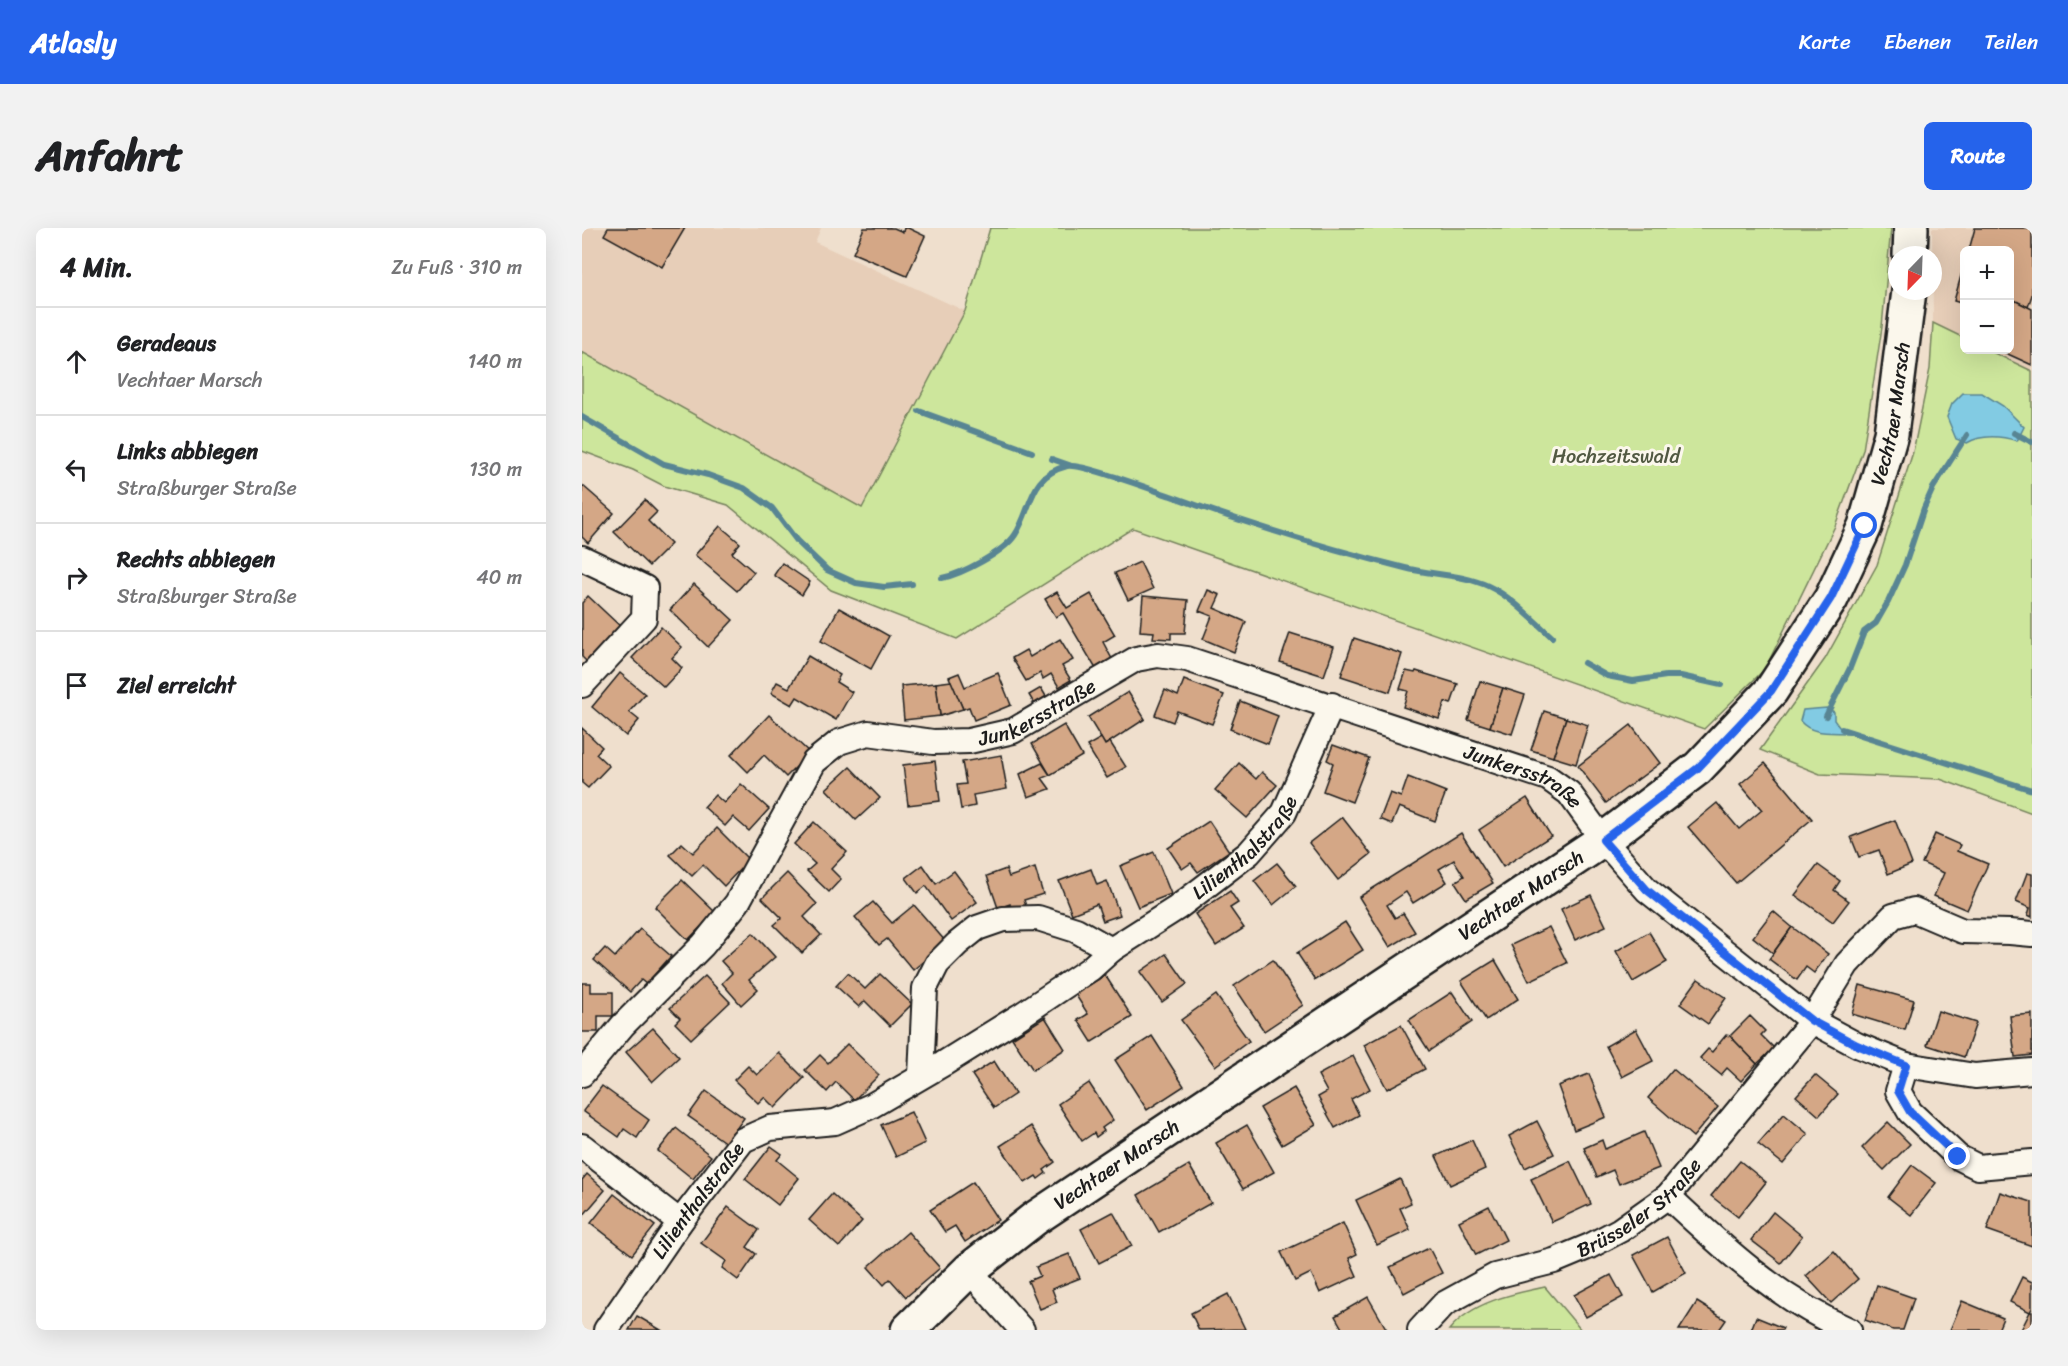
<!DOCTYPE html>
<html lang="de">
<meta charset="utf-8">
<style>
body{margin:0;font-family:Sriracha,sans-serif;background:#f2f2f2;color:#202124}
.controls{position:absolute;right:18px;top:18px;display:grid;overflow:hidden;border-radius:9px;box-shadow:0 6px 24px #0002}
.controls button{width:54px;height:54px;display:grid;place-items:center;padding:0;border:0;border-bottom:2px solid #e0e0e0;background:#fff;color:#202124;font:30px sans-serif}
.compass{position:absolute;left:1306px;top:18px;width:54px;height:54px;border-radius:50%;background:#fff;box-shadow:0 6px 24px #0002;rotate:203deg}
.stop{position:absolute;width:18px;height:18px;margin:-14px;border:4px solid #2563eb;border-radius:50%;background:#fff}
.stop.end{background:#2563eb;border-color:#fff;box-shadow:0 2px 6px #0008}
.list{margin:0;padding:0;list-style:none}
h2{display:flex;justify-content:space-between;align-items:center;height:78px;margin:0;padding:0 24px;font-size:26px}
h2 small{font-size:20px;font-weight:400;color:#757577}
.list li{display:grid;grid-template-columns:39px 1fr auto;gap:18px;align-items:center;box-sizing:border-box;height:108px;padding:0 24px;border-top:2px solid #e0e0e0}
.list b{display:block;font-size:22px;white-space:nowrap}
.list p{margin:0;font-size:20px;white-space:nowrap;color:#757577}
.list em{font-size:20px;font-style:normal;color:#757577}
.icon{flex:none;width:33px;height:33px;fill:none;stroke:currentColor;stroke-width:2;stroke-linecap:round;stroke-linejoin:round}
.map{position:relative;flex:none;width:1450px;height:1102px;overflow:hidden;border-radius:9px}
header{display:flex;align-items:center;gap:36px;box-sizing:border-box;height:84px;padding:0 30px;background:#2563eb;color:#fff}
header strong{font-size:28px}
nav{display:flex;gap:33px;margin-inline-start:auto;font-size:21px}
.intro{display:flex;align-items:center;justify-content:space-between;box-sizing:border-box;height:144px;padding:0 36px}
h1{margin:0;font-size:42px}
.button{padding:15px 27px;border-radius:9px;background:#2563eb;color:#fff;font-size:21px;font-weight:700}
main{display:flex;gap:36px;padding:0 36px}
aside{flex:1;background:#fff;border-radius:9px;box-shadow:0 6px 24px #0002}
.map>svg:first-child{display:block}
.built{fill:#e7ceb8}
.green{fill:#cde69c;stroke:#74815c;stroke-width:1.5}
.water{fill:#82cbe3;stroke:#598593;stroke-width:1.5}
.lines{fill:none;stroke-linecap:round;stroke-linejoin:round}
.stream{stroke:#598593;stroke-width:6}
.building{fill:#d4a786;stroke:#1c1c1c;stroke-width:1.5}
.street-casing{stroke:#1c1c1c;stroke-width:28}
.secondary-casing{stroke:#1c1c1c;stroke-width:38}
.street{stroke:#fbf7ec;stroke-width:24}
.secondary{stroke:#fbf7ec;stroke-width:33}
.route{stroke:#2563eb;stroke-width:8}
.labels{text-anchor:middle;stroke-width:6;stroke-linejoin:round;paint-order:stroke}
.street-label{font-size:20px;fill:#1c1c1c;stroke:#fbf7ec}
.park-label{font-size:20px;fill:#515942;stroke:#fbf7ec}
</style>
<header>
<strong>Atlasly</strong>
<nav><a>Karte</a><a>Ebenen</a><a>Teilen</a></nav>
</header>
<div class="intro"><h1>Anfahrt</h1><a class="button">Route</a></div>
<main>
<aside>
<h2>4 Min.<small>Zu Fuß · 310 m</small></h2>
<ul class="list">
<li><svg class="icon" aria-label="ahead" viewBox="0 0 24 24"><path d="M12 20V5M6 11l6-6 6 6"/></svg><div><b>Geradeaus</b><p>Vechtaer Marsch</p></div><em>140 m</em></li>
<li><svg class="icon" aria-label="left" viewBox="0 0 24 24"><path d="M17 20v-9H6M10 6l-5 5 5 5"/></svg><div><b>Links abbiegen</b><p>Straßburger Straße</p></div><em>130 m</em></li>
<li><svg class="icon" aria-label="right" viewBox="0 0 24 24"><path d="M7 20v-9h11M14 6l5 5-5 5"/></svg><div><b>Rechts abbiegen</b><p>Straßburger Straße</p></div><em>40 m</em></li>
<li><svg class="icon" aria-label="arrive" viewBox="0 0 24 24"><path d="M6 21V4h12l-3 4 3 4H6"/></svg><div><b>Ziel erreicht</b></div></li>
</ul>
</aside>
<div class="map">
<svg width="1450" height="1102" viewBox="0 0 1450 1102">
<rect width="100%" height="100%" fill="#efdfcd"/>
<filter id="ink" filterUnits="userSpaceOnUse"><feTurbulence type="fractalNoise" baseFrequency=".0167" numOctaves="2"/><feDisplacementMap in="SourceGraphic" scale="12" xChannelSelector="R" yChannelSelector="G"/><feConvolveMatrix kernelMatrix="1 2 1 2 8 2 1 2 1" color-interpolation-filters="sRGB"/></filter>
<g filter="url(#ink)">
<g class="built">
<path d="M0 0H239L233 14 383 83 279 280 0 124Z"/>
<path d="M1350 0H1450V143L1406 122H1428V22H1382V110L1351 95Z"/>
</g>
<g class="green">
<path d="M408 0H1309L1300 99 1281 222 1253 298 1183 441 1122 501 551 300 375 411 249 362 146 277 82 258 51 242 0 223V124L280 280 383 83Z"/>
<path d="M1351 95 1382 110V122H1406L1450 143V585L1358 551 1238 546 1178 522 1243 431 1295 337 1331 224 1348 141Z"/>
<path d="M963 1059 999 1102H867C890 1074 929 1066 963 1059Z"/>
</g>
<g class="water">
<path d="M1381 165H1400L1421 178 1442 199 1435 213C1420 208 1400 206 1385 215L1374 211 1365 189 1370 176Z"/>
<path d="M1245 480 1252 484V492L1257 499 1266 503 1265 505C1248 504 1230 507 1218 493L1221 482Z"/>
</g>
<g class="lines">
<g class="stream">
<path d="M337 183 450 224"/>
<path d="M0 189 82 236 126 247 162 260 190 280 215 313 245 342 274 355 302 359 330 356"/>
<path d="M1432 205 1450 214"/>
<path d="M470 231 487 237"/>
<path d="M360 350C380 346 422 324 433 307 451 279 446 248 485 238 499 235 571 262 589 268 665 296 743 320 823 340 850 347 880 346 906 358 930 369 951 392 970 409"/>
<path d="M1002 435 1025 448 1051 453 1084 448H1099L1139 457"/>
<path d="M1244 488 1268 440 1282 404 1294 395 1306 374 1323 337 1342 280 1351 260 1385 207"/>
<path d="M1260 501 1450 562"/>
</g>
</g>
<g class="building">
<path d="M26 0H103L80 39 22 7Z"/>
<path d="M282 0H312L321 4 322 0H326L343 8 325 48 271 25Z"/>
<path d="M1393 0H1450V67L1446 79 1432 72 1428 80V22H1387Z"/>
<path d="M1382 37V76L1372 73Z"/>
<path d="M1432 72 1450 81V137L1417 122H1428V80Z"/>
<path d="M0 257 32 285 6 315 0 309Z"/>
<path d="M63 272 75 284 66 293 89 316 67 338 32 304Z"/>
<path d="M138 298 158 315 150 325 172 344 155 363 113 327Z"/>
<path d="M558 334 571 361 546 372 533 345Z"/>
<path d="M200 335 228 354 220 367 192 347Z"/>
<path d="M112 356 151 392 126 419 88 382Z"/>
<path d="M626 362 638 367 632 380 664 394 652 424 621 411 630 388 617 383Z"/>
<path d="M475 364 485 380 509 366 533 407 521 414 530 431 514 441 481 385 474 389 463 371Z"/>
<path d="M6 368 40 400 7 436 0 429V375Z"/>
<path d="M561 368 606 372 603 405H589V411L571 410 572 404 558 403Z"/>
<path d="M257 380 307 408 289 441 239 413Z"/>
<path d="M79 399 100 419 90 430 100 440 82 459 50 430Z"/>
<path d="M708 405 752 419 742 448 698 434Z"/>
<path d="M772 410 820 426 808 464 759 448Z"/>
<path d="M478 411 491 432 480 438 489 452 477 459 469 446 461 451 458 445 444 453 430 430 444 422 448 429Z"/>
<path d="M226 428 258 447 254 454 270 464 254 492 215 469 210 477 189 465 195 454 207 460Z"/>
<path d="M824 443 833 445 834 443 876 456 869 476 863 474 857 491 821 479 826 463 818 461Z"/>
<path d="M38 445 63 466 47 484 57 492 44 508 10 479Z"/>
<path d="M377 445 383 459 416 445 429 477 392 492 387 479 381 481 367 449Z"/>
<path d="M602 452 642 467 630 496 595 483 591 494 573 487 583 462 596 468Z"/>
<path d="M369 453 381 481 358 488 354 455Z"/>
<path d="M898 453 921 460 908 499 886 492Z"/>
<path d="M354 455 358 488 322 492 319 458Z"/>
<path d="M459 460 468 475 456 482 447 467Z"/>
<path d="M921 460 943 467 930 506 908 499Z"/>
<path d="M546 464 563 491 523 517 506 489Z"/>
<path d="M658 473 696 488 686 516 648 501Z"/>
<path d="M962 483 984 490 971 529 949 522Z"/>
<path d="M187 487 228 525 204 549 182 527 166 544 149 527Z"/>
<path d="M984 490 1006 497 994 536 971 529Z"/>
<path d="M482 497 500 528 468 547 450 516Z"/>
<path d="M1049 497 1078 535 1024 575 996 538Z"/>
<path d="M0 500 20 519 14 526 27 538 6 560 0 555Z"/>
<path d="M519 510 523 517 528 514 544 539 525 550 505 518Z"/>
<path d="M751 517 787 530 770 574 741 563 751 535 745 532Z"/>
<path d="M419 527 425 561 391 567 393 578 379 581 375 557 384 556 380 534Z"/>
<path d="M353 533 358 573 326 577 321 537Z"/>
<path d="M460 535 468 547 460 550 468 561 446 569 438 546Z"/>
<path d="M657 535 674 551 680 544 695 557 665 590 633 562Z"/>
<path d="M1183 535 1230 591 1154 655 1106 599 1135 575 1157 601 1180 582 1158 556Z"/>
<path d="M268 539 298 570 274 592 244 561Z"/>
<path d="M826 549 864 564 853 593 817 579 810 596 798 591 808 565 819 569Z"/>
<path d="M159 556 187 581 167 603 151 589 143 598 122 579 133 567 142 575Z"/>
<path d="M945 570 969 608 921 639 897 602Z"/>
<path d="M760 589 789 626 756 652 727 615Z"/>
<path d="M1313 592 1330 636 1306 646 1297 622 1277 629 1269 609Z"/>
<path d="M627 593 647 623 616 644 609 635 600 641 586 620Z"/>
<path d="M232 594 265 624 249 641 259 651 247 664 225 643 233 636 212 616Z"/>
<path d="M135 600 167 632 142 658 121 637 110 648 88 627 100 615 111 625Z"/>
<path d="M879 605 911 655 884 671 873 654 882 648 872 632 857 641 865 654 831 675 824 664 805 677 813 690 821 685 833 704 808 719 777 669Z"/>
<path d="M1353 606 1378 617 1375 623 1406 636 1385 682 1352 668 1362 645 1340 635Z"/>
<path d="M572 624 589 666 556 679 538 638Z"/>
<path d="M695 635 714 658 691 677 672 653Z"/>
<path d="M341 637 354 656 372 643 395 674 369 693 344 658 335 665 324 650Z"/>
<path d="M1236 637 1258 653 1252 662 1267 673 1251 694 1213 667Z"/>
<path d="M453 640 461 666 442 672 444 678 429 683 428 676 416 680 405 648 424 641 427 649Z"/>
<path d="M509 641 515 657 525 653 538 687 521 693 515 676 490 686 477 653Z"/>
<path d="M205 645 235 676 222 689 239 707 220 725 192 697 200 690 180 670Z"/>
<path d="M1445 645 1450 646V689L1446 687 1448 680 1434 674Z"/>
<path d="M100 652 133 684 106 712 73 679Z"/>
<path d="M648 663 656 675 648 680 662 700 634 718 613 686Z"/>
<path d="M1009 667 1024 698 993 712 979 681Z"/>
<path d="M291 674 310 695 332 677 364 714 331 742 305 711 297 717 273 689Z"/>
<path d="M1191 683 1210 699 1191 725 1171 709Z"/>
<path d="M763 694 781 722 733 752 715 725Z"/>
<path d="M967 699 985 735 947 753 929 717Z"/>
<path d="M1210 699 1246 726 1232 745 1224 739 1215 752 1187 731Z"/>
<path d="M58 701 89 728 64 756 59 752 48 764 12 732 23 720 33 729Z"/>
<path d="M1067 704 1085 734 1051 754 1034 723Z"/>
<path d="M171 705 193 729 167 752 176 761 159 777 140 755 150 745 139 733Z"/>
<path d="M584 726 605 756 580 774 558 744Z"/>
<path d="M691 732 721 777 682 803 652 758Z"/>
<path d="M913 732 936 771 904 792 879 753Z"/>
<path d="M266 745 283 761 298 746 330 776 308 798 283 773 277 779 254 758Z"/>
<path d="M523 747 550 789 510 814 496 792 506 786 493 766Z"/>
<path d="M123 748 148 774 109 811 93 795 98 790 88 780Z"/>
<path d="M1116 751 1144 770 1126 796 1098 776Z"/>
<path d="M0 755H9V764H31V788H16V804H0Z"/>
<path d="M1278 757 1332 772 1323 802 1270 786Z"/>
<path d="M870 764 890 794 847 823 827 792Z"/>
<path d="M634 767 667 813 633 838 599 792Z"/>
<path d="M1356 783 1394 795 1382 829 1345 817Z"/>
<path d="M1450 786V827L1433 829 1428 788Z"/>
<path d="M1168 788 1183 803 1179 807 1192 820 1175 836 1148 808Z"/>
<path d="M463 789 483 821 451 842 430 810Z"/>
<path d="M819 797 843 841 805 861 782 817Z"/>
<path d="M71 800 97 829 70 854 44 824Z"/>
<path d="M1054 801 1071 833 1040 849 1024 818Z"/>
<path d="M1144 807 1148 808 1175 836 1159 853 1145 840 1139 847 1118 830 1126 821 1130 824Z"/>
<path d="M570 808 602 858 565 882 533 832Z"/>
<path d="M265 816 297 847 272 872 254 854 245 864 223 842 238 827 246 835Z"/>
<path d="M197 825 222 850 193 880 182 869 176 875 152 852 166 838 175 847Z"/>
<path d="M771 828 788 861 769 871 777 887 753 900 736 869 745 864 736 847Z"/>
<path d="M412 833 433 866 412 880 390 847Z"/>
<path d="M1091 841 1136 879 1111 909 1066 870Z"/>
<path d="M1007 846 1024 889 992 902 976 858Z"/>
<path d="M1233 847 1256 866 1237 888 1214 868Z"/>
<path d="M507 855 531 892 520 900 522 903 514 909 512 905 500 913 476 876Z"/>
<path d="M20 858 67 892 55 910 42 901 37 909 1 883Z"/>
<path d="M712 860 734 897 700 917 678 880Z"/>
<path d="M124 863 162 890 144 915 106 888Z"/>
<path d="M329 884 343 915 314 929 299 897Z"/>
<path d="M1202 886 1226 906 1201 936 1176 916Z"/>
<path d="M955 893 972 926 943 940 927 908Z"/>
<path d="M1306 894 1328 916 1302 942 1280 920Z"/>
<path d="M665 897 692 944 661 961 634 915Z"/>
<path d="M449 898 473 934 462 942 464 945 456 951 454 948 443 955 418 918Z"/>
<path d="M94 900 129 928 111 951 76 923Z"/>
<path d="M1062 904 1077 940 1037 956 1031 942 1015 949 1002 920 1020 912 1023 921Z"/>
<path d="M890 912 903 941 868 957 854 928Z"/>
<path d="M189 918 200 926 195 932 217 950 196 977 163 951Z"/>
<path d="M988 933 1009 976 970 994 949 951Z"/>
<path d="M1158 933 1184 954 1156 989 1129 968Z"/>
<path d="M607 937 629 975 577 1004 556 967Z"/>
<path d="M1330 937 1354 955 1329 987 1306 969Z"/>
<path d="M5 946 23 962 0 989V952Z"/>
<path d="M818 951 829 975 818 980 828 1002 795 1017 774 972Z"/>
<path d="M391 954 416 992 383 1014 373 998 363 1004 348 982Z"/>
<path d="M1418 964 1450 974V1018L1405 1002Z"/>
<path d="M32 966 73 998 50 1027 9 995Z"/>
<path d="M250 966 280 993 257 1019 227 992Z"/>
<path d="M907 978 924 1012 894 1027 877 993Z"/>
<path d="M146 979 177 1002 165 1019 174 1026 156 1052 140 1040 144 1033 119 1015Z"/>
<path d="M531 984 550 1018 517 1035 499 1001Z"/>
<path d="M1191 984 1220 1008 1199 1035 1169 1012Z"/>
<path d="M761 995 775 1026 767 1030 775 1048 738 1065 729 1045 713 1053 699 1024Z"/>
<path d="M326 1004 358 1040 324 1069 308 1051 302 1057 286 1039Z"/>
<path d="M1085 1009 1104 1045 1071 1064 1051 1027Z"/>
<path d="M847 1020 860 1045 822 1065 808 1039Z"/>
<path d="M1252 1023 1276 1051 1249 1075 1224 1048Z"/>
<path d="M487 1026 498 1050 470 1061 475 1074 458 1081 446 1053 458 1048 454 1039Z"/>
<path d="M1029 1047 1041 1069 1004 1089 992 1067Z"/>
<path d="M1440 1049 1450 1054V1080L1448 1084 1428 1074Z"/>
<path d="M1295 1057 1332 1070 1321 1102H1311L1283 1092Z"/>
<path d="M646 1066 663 1101 617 1102 609 1085Z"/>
<path d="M786 1069 805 1102H761L753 1088Z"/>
<path d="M1380 1073 1421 1090 1416 1102H1368Z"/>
<path d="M1115 1074 1144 1092 1137 1102H1097Z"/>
<path d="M1448 1084H1450V1102H1439Z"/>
<path d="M55 1088 79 1102H47Z"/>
<path d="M1174 1089 1201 1100 1200 1102H1169Z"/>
</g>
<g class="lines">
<g class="street-casing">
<g id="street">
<path d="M0 330 63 360 62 390 0 457"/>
<path d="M1324 837 1316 863 1328 884 1376 929 1396 939 1450 934"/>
<path id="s1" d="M0 846 41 797 121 717 155 675 232 534 257 514 286 505 351 514 387 513 431 503 554 431 576 427 605 431 966 550 987 565 1021 612 1065 662 1230 793 1275 817 1324 837 1393 848 1450 843"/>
<path d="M339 848 343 760 355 736 375 716 395 700 421 691 456 690 494 702 529 722"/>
<path d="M0 918 98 994"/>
<path d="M1086 968C1141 1020 1196 1071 1267 1102"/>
<path d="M387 1042 440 1102"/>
<path id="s2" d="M24 1102 98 994 161 912 188 900 253 894 289 878 361 836 438 788 508 741 529 722 595 680 667 625 702 585 750 477"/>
<path id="s3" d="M838 1102 862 1076 913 1048 972 1033 1008 1018 1038 1002 1086 968 1230 793 1265 736 1311 688 1332 682 1381 703 1428 704 1450 706"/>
</g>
</g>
<g class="secondary-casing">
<g id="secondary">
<path d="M1328 27 1329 0"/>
<path id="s4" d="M326 1102 387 1042 452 991 1021 612 1116 540 1189 463 1249 371 1283 298 1309 206 1327 63"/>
</g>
</g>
<use href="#street" class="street"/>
<use href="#secondary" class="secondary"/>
</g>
</g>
<g class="lines" filter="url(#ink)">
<path class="route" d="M1283 298 1249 370 1189 463 1116 540 1021 612 1065 662 1230 793 1275 817 1324 837 1316 863 1328 884 1376 929"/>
</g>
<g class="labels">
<g class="street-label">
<text dy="7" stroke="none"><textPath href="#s4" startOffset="1383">Vechtaer Marsch</textPath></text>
<text dy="7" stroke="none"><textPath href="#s1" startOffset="630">Junkersstraße</textPath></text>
<text dy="7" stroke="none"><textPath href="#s1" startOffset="1152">Junkersstraße</textPath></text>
<text dy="7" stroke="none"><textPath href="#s2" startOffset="825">Lilienthalstraße</textPath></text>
<text dy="7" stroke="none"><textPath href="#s4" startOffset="753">Vechtaer Marsch</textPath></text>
<text dy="7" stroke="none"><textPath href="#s4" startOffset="267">Vechtaer Marsch</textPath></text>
<text dy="7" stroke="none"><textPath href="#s2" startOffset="159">Lilienthalstraße</textPath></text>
<text dy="7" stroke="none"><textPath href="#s3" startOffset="256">Brüsseler Straße</textPath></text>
</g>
<g class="park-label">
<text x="1034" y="235">Hochzeitswald</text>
</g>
</g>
</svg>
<div class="controls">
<button>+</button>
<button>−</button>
</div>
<svg class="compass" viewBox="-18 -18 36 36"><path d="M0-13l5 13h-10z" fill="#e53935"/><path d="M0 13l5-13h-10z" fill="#757577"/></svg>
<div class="stop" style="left:1283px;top:298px"></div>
<div class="stop end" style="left:1376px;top:929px"></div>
</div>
</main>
